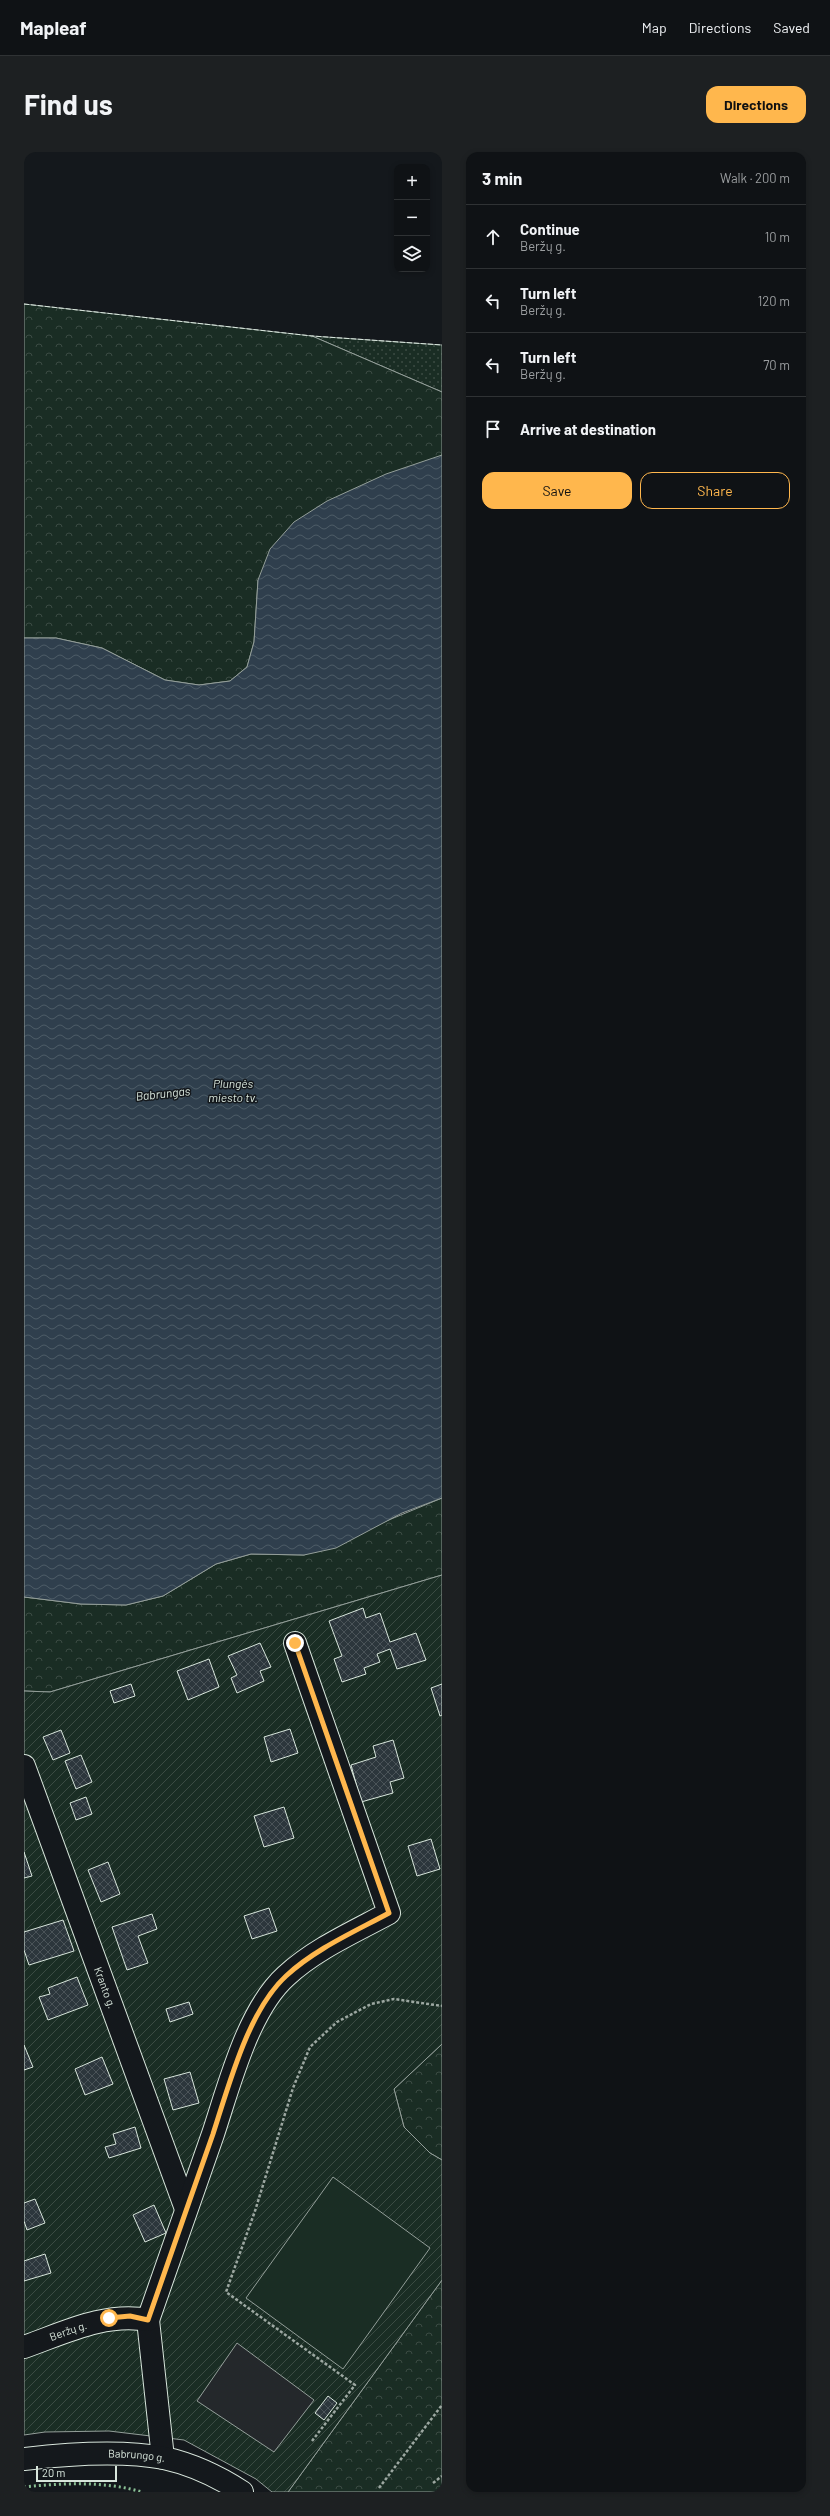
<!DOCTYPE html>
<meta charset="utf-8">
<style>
body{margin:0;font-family:Barlow,sans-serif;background:#1d2022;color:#f1f3f6}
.controls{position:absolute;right:12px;top:12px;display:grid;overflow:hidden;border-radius:8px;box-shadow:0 2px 6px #0003}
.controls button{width:36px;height:36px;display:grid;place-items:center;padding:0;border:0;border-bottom:1px solid #2f3234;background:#0f1215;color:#f1f3f6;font:20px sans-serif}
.scale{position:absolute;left:12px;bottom:10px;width:81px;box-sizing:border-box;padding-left:4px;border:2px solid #d8e6dc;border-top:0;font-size:11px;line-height:14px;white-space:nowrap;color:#d8e6dc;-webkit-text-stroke:3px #14181c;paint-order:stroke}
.stop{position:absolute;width:12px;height:12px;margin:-9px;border:3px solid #ffb74d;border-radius:50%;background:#fff}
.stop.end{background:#ffb74d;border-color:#fff;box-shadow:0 1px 4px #0008}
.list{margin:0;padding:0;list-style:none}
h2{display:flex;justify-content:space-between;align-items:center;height:52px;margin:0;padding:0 16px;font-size:17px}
h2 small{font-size:13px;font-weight:400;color:#9b9ea0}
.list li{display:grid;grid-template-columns:26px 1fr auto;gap:12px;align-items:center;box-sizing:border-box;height:64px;padding:0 16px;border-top:1px solid #2f3234}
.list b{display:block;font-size:15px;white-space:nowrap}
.list p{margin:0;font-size:13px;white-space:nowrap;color:#9b9ea0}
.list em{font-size:13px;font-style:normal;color:#9b9ea0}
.actions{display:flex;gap:8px;padding:12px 16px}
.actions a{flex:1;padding:9px 0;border:1px solid #ffb74d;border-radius:12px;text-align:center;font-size:14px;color:#ffb74d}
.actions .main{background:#ffb74d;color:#111}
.icon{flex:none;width:22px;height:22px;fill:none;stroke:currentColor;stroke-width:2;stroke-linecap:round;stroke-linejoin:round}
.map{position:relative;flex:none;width:418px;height:2340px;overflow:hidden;border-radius:12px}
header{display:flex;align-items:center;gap:24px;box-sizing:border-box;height:56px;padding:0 20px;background:#0f1215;border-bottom:1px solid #2f3234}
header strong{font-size:19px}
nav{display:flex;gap:22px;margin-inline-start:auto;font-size:14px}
.intro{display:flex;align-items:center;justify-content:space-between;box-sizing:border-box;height:96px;padding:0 24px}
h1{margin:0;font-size:28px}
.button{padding:10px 18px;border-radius:12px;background:#ffb74d;color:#111;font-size:14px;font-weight:700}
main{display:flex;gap:24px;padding:0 24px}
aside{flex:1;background:#0f1215;border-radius:12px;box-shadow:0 2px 6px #0003}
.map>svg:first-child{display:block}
.grass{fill:url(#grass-dots);stroke:#939e99}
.forest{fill:url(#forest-crowns);stroke:#939e99}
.garden{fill:url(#garden-furrows);stroke:#939e99}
.pitch{fill:#1a2d24;stroke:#939e99}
.parking{fill:#24282b;stroke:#939e99}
.water{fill:url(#water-waves);stroke:#939e99}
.building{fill:url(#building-cross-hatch);stroke:#d8e6dc}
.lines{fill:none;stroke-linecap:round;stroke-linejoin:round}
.minor-casing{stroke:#d8e6dc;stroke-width:24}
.path{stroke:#9da8a2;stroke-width:2.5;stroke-dasharray:3 2;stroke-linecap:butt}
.minor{stroke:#14181c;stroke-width:22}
.hedge{stroke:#8ac095;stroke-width:3;stroke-dasharray:2 3;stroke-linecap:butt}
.fence{stroke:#d8e6dc;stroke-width:1;stroke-dasharray:5 2;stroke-linecap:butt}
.route{stroke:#ffb74d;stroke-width:5}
.labels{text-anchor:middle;stroke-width:3;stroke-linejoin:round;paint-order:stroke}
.street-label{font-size:11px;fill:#d8e6dc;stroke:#14181c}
.water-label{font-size:12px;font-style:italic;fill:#d8e6dc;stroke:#14181c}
</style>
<header>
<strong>Mapleaf</strong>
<nav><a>Map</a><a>Directions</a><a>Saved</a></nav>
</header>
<div class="intro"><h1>Find us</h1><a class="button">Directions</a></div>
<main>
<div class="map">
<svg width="418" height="2340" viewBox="0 0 418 2340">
<defs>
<pattern id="grass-dots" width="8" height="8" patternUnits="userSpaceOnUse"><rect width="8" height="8" fill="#1a2d24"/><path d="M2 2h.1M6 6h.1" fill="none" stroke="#3b4b43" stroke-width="1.8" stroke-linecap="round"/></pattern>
<pattern id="forest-crowns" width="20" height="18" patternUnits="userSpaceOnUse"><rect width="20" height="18" fill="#1a2d24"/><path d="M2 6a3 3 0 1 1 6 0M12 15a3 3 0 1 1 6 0" fill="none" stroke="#3b4b43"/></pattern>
<pattern id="garden-furrows" width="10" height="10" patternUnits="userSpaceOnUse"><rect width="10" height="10" fill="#1a2d24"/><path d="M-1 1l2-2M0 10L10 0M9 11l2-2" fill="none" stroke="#3b4b43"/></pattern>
<pattern id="water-waves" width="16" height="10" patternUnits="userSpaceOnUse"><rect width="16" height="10" fill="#2f3f4d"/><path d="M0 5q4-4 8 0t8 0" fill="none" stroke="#4c5b66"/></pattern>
<pattern id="building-cross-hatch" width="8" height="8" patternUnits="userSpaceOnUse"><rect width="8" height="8" fill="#2c363c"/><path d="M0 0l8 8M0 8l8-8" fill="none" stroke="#4a5358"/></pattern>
</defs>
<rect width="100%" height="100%" fill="#14181c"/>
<path class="grass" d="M288 184 418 193V240Z"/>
<g class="forest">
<path d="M0 152 288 184 418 240V303L234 428 230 490 223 515 206 529 175 533 141 528 78 496 32 486H0Z"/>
<path d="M418 1346V1423L26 1540 0 1539V1445L57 1452 102 1453 139 1444 192 1412 227 1402 280 1403Z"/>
<path d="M418 1892V2008L406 2001 380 1975 370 1937Z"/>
<path d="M418 2128V2336L411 2340H264Z"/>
</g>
<path class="garden" d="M418 1423V1892L370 1937 380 1975 406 2001 418 2008V2128L264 2340H248L232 2327 160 2288 85 2279 21 2280 0 2283V1539L26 1540Z"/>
<path class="pitch" d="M309 2025 406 2096 319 2217 222 2146Z"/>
<path class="parking" d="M213 2191 290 2248 250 2300 173 2249Z"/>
<path class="water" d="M418 303V1346L378 1361 312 1396 280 1403 227 1402 192 1412 139 1444 102 1453 57 1452 0 1445V486H32L78 496 141 528 175 533 206 529 223 515 230 490 234 428 246 397 270 370 303 349 362 322Z"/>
<g class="building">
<path d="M339 1456 342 1466 356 1461 366 1490 392 1481 402 1508 373 1517 366 1497 353 1502 356 1510 340 1516 342 1522 318 1530 310 1507 318 1504 305 1469Z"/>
<path d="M236 1491 247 1515 236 1519 240 1529 213 1541 207 1526 213 1523 204 1504Z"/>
<path d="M185 1507 195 1535 164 1548 153 1519Z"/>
<path d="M107 1532 111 1544 90 1551 86 1539Z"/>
<path d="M418 1532V1563L416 1564 407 1536Z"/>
<path d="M266 1577 274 1601 247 1610 240 1585Z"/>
<path d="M37 1578 46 1601 29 1608 19 1585Z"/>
<path d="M369 1588 380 1626 366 1630 369 1641 337 1650 327 1613 352 1605 349 1594Z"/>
<path d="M57 1603 68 1630 52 1637 41 1609Z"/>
<path d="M62 1645 68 1662 52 1668 46 1651Z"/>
<path d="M260 1655 270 1686 240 1695 230 1664Z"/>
<path d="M407 1687 416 1717 393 1724 384 1694Z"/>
<path d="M0 1700 8 1724 0 1726Z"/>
<path d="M84 1710 96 1742 77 1750 64 1718Z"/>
<path d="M245 1756 253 1779 228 1787 220 1764Z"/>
<path d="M128 1762 133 1777 114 1784 124 1811 103 1818 88 1775Z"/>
<path d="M39 1768 50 1799 5 1813 0 1798V1780Z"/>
<path d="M53 1825 64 1853 24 1868 15 1845 26 1842 24 1836Z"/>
<path d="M165 1850 169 1862 146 1870 142 1857Z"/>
<path d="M0 1893 9 1915 0 1918Z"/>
<path d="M78 1905 89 1932 61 1943 51 1917Z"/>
<path d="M166 1920 175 1951 149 1958 140 1927Z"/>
<path d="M111 1975 117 1996 85 2006 81 1995 92 1992 89 1982Z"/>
<path d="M11 2047 21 2071 3 2078 0 2069V2051Z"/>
<path d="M130 2053 142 2081 121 2090 109 2063Z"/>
<path d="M21 2102 27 2121 0 2129V2109Z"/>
<path d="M304 2244 313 2251 300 2268 291 2261Z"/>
</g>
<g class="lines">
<g class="minor-casing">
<g id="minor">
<path id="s1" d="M0 1614 162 2057"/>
<path d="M124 2168 139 2306"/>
<path id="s2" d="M0 2195C40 2181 81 2160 124 2168 146 2106 167 2044 189 1982 205 1934 224 1858 262 1824 291 1797 330 1780 365 1761L271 1491"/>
<path id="s3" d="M0 2307C42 2302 98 2298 140 2306 167 2312 195 2325 218 2340"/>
</g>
</g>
<g class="path">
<path d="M288 2289 331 2233 202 2140 231 2059 269 1936 286 1895 313 1870 347 1852 370 1847 418 1854"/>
<path d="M409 2331 418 2324"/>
<path d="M355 2336 418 2253"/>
</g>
<use href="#minor" class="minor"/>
<path class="hedge" d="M0 2335C39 2331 81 2329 118 2340"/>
<path class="fence" d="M0 152 288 184 418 193"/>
</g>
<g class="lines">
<path class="route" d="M85 2166 106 2164 124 2168C146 2105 167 2044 189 1982 205 1933 224 1859 262 1824 291 1797 330 1780 365 1761L271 1491"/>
</g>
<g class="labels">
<g class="street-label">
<text dy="4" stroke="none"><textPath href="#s1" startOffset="236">Kranto g.</textPath></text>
<text dy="4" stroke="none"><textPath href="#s2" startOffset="47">Beržų g.</textPath></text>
<text dy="4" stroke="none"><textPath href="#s3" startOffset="113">Babrungo g.</textPath></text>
</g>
<g class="water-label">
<text x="209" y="936">Plungės<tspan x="209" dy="14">miesto tv.</tspan></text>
<text transform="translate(139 942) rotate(-6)" y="4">Babrungas</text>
</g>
</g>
</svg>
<div class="controls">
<button>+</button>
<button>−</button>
<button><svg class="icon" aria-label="layers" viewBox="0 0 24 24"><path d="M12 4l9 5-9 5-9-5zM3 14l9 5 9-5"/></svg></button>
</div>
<div class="scale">20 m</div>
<div class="stop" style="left:85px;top:2166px"></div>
<div class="stop end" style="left:271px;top:1491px"></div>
</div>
<aside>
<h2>3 min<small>Walk · 200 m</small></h2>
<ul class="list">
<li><svg class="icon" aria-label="ahead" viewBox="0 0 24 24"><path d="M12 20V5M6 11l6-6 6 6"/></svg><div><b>Continue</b><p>Beržų g.</p></div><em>10 m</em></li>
<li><svg class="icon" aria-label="left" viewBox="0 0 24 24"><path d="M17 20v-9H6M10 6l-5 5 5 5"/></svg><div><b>Turn left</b><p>Beržų g.</p></div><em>120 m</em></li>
<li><svg class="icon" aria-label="left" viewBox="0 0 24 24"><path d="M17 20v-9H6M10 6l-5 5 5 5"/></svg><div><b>Turn left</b><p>Beržų g.</p></div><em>70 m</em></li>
<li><svg class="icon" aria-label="arrive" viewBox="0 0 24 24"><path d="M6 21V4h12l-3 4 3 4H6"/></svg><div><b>Arrive at destination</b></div></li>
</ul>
<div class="actions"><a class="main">Save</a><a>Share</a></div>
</aside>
</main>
